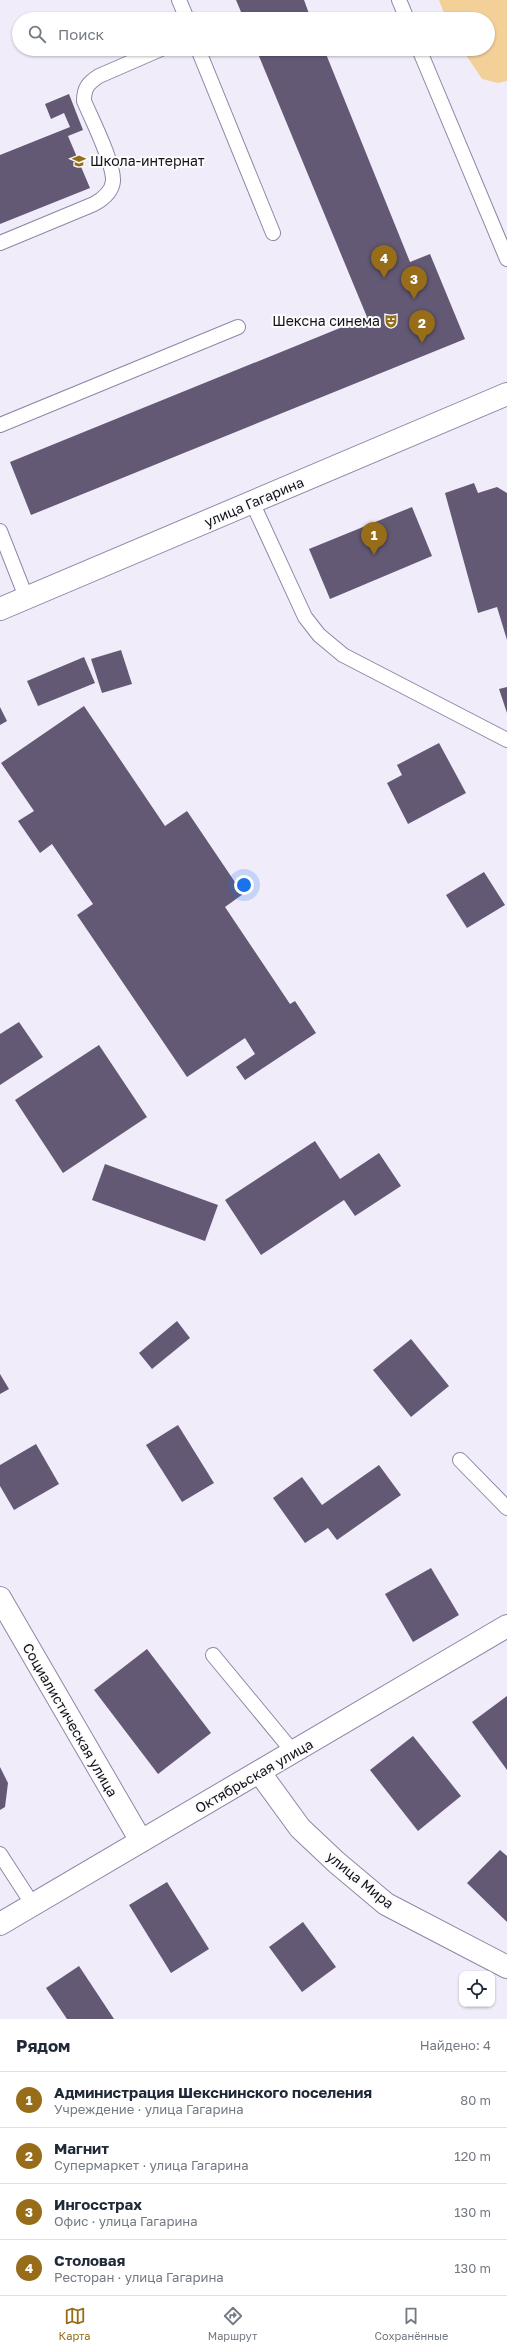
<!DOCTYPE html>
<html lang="ru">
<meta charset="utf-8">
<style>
body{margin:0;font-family:"Golos Text",sans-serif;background:#f6f6f7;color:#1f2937}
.controls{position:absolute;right:12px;bottom:12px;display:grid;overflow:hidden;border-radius:8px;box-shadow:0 1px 3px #0004}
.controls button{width:36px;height:36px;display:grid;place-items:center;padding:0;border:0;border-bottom:1px solid #e0e1e3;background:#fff;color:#1f2937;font:20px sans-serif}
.you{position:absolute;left:244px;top:885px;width:14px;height:14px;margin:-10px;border:3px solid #fff;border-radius:50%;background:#1a73e8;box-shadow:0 0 0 6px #1a73e833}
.badge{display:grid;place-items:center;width:26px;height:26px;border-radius:50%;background:#976d19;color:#fff;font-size:13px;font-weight:700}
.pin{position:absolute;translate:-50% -33px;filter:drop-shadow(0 1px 2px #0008)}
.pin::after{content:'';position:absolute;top:21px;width:14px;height:12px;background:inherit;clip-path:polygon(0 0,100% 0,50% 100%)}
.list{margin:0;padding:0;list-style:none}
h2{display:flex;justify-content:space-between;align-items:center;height:52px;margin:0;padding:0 16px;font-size:17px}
h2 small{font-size:13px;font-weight:400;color:#747a83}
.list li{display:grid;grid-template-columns:26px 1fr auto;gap:12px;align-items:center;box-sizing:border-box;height:56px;padding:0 16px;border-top:1px solid #e0e1e3}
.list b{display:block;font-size:15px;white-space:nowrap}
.list p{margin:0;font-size:13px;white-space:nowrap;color:#747a83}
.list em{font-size:13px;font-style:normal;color:#747a83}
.icon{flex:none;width:22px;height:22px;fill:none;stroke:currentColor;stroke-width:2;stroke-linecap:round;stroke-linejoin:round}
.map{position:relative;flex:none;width:507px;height:2019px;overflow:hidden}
.search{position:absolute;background:#fff;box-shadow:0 1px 3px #0004;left:12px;right:12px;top:12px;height:44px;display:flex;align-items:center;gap:10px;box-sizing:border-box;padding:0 14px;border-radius:22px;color:#747a83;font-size:15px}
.sheet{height:276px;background:#fff}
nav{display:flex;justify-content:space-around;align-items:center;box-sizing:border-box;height:56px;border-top:1px solid #e0e1e3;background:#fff;font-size:11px;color:#747a83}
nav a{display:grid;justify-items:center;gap:2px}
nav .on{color:#976d19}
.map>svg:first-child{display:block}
.green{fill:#f2d098}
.building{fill:#635975}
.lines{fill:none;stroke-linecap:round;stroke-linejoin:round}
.lane-casing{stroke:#9186a5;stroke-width:16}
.street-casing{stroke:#9186a5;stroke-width:24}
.secondary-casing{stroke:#9186a5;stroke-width:24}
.lane{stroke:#fff;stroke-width:14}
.street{stroke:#fff;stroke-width:22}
.secondary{stroke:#fff;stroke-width:22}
.labels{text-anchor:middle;stroke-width:4;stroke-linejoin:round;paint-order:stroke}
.poi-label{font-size:14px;fill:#15111c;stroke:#fcfcfc;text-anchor:start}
.street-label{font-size:14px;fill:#15111c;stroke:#fcfcfc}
</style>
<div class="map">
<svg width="507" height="2019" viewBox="0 0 507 2019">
<rect width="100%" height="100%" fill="#f1ecfa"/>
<path class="green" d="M439 0H507V81L498 83 482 79 462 49H488V19H446Z"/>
<g class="building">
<path d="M236 0H304L311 19H244Z"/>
<path d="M256 49H324L410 262 430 254 465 339 31 515 10 462 367 317Z"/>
<path d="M69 94 83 130 68 136 90 188 0 224V155L70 127 64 113 51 119 45 104Z"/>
<path d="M474 483 478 493 497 487 507 493V640L497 607 478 613 445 493Z"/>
<path d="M412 507 432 556 330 599 309 549Z"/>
<path d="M121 650 132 684 102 693 91 659Z"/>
<path d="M84 657 95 683 38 706 27 681Z"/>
<path d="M507 687V713L499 689Z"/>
<path d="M84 706 165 826 187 811 243 894 225 907 290 1004 295 1001 316 1033 245 1080 236 1067 255 1054 245 1038 187 1077 77 915 93 904 52 844 40 853 18 821 34 811 1 763Z"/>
<path d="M0 707 7 721 0 725Z"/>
<path d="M439 743 466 793 408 824 387 783 402 775 397 765Z"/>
<path d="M484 872 505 905 467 928 446 895Z"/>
<path d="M19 1022 43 1057 0 1085V1034Z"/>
<path d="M99 1045 147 1117 63 1173 15 1100Z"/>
<path d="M315 1141 340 1179 379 1153 401 1186 355 1216 344 1200 261 1255 225 1200Z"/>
<path d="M105 1164 218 1205 205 1241 92 1200Z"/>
<path d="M177 1321 190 1338 152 1369 139 1353Z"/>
<path d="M411 1339 449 1386 411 1417 373 1370Z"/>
<path d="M0 1374 9 1389 0 1394Z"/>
<path d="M178 1425 214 1483 182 1502 146 1445Z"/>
<path d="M36 1444 59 1484 14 1510 0 1486V1465Z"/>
<path d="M379 1465 401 1495 337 1540 328 1528 305 1543 273 1498 302 1477 322 1505Z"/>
<path d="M431 1568 459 1615 413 1642 385 1594Z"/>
<path d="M147 1649 211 1733 158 1774 94 1690Z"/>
<path d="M507 1696V1770L472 1722Z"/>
<path d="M413 1736 461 1796 418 1831 370 1770Z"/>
<path d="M0 1767 8 1783 5 1807 0 1810Z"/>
<path d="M500 1850 507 1856V1922L467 1883Z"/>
<path d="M167 1882 209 1949 171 1973 129 1905Z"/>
<path d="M303 1922 336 1967 302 1992 269 1947Z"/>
<path d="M79 1966 114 2019H67L46 1988Z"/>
</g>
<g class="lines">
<g class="lane-casing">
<g id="lane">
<path d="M179 0 187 19"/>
<path d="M399 0 407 19"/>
<path d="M198 49 273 233"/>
<path d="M419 49 507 259"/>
<path d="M0 243 94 204C103 199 112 192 113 181 114 163 92 120 84 101 84 88 88 83 99 76L161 49"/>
<path d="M0 425 238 327"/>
<path d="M252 502 305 617 319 635 343 655 507 740"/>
<path d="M0 531 26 597"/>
<path d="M460 1460 507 1508"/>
<path d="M213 1655 294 1753"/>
<path d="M0 1854 33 1905"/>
</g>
</g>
<g class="street-casing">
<g id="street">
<path d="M0 609 507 394"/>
<path d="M0 1598 141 1841"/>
<path d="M260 1773 300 1828 336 1862 386 1904 507 1967"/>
</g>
</g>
<g class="secondary-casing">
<path id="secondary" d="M0 1924 507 1626"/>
</g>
<use href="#lane" class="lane"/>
<use href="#street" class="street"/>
<use href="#secondary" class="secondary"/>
</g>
<defs>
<g id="school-bare" transform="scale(1.08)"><path d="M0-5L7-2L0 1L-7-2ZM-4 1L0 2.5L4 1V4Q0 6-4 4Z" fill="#976d19" stroke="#fcfcfc" stroke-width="2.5" paint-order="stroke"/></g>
<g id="theatre-bare" transform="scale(1.08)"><path d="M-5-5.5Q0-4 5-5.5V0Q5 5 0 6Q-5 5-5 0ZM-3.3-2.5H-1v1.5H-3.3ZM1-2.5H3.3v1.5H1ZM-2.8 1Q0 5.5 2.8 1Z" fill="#976d19" stroke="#fcfcfc" stroke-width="2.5" paint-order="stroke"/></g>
</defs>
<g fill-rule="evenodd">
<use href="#school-bare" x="79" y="161"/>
<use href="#theatre-bare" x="391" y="321"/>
</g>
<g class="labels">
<g class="poi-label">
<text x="90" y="166">Школа-интернат</text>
<text x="380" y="326" text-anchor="end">Шексна синема</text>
</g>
<g class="street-label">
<text transform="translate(254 502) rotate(-23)" y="5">улица Гагарина</text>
<text transform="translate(70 1720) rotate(60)" y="5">Социалистическая улица</text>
<text transform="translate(254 1776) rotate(-30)" y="5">Октябрьская улица</text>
<text transform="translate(360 1880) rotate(39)" y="5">улица Мира</text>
</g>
</g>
</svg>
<div class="controls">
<button><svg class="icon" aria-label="locate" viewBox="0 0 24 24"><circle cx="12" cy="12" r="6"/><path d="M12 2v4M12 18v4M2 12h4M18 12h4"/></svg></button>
</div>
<div class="you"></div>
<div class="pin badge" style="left:374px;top:555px">1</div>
<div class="pin badge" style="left:422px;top:343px">2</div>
<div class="pin badge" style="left:414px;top:299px">3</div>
<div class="pin badge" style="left:384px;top:278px">4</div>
<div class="search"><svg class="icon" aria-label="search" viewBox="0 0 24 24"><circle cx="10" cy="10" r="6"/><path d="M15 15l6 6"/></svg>Поиск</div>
</div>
<section class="sheet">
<h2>Рядом<small>Найдено: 4</small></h2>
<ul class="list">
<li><span class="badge">1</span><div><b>Администрация Шекснинского поселения</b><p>Учреждение · улица Гагарина</p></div><em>80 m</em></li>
<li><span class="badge">2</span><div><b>Магнит</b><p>Супермаркет · улица Гагарина</p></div><em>120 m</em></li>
<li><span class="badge">3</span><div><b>Ингосстрах</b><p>Офис · улица Гагарина</p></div><em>130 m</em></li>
<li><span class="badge">4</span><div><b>Столовая</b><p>Ресторан · улица Гагарина</p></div><em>130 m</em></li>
</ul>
</section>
<nav>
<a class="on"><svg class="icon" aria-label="map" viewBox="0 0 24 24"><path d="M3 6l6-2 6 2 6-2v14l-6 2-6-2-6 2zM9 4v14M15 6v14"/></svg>Карта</a>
<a><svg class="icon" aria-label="directions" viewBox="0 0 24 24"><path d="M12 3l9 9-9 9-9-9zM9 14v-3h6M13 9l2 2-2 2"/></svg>Маршрут</a>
<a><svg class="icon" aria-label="saved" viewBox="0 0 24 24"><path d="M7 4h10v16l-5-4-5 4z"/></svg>Сохранённые</a>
</nav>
